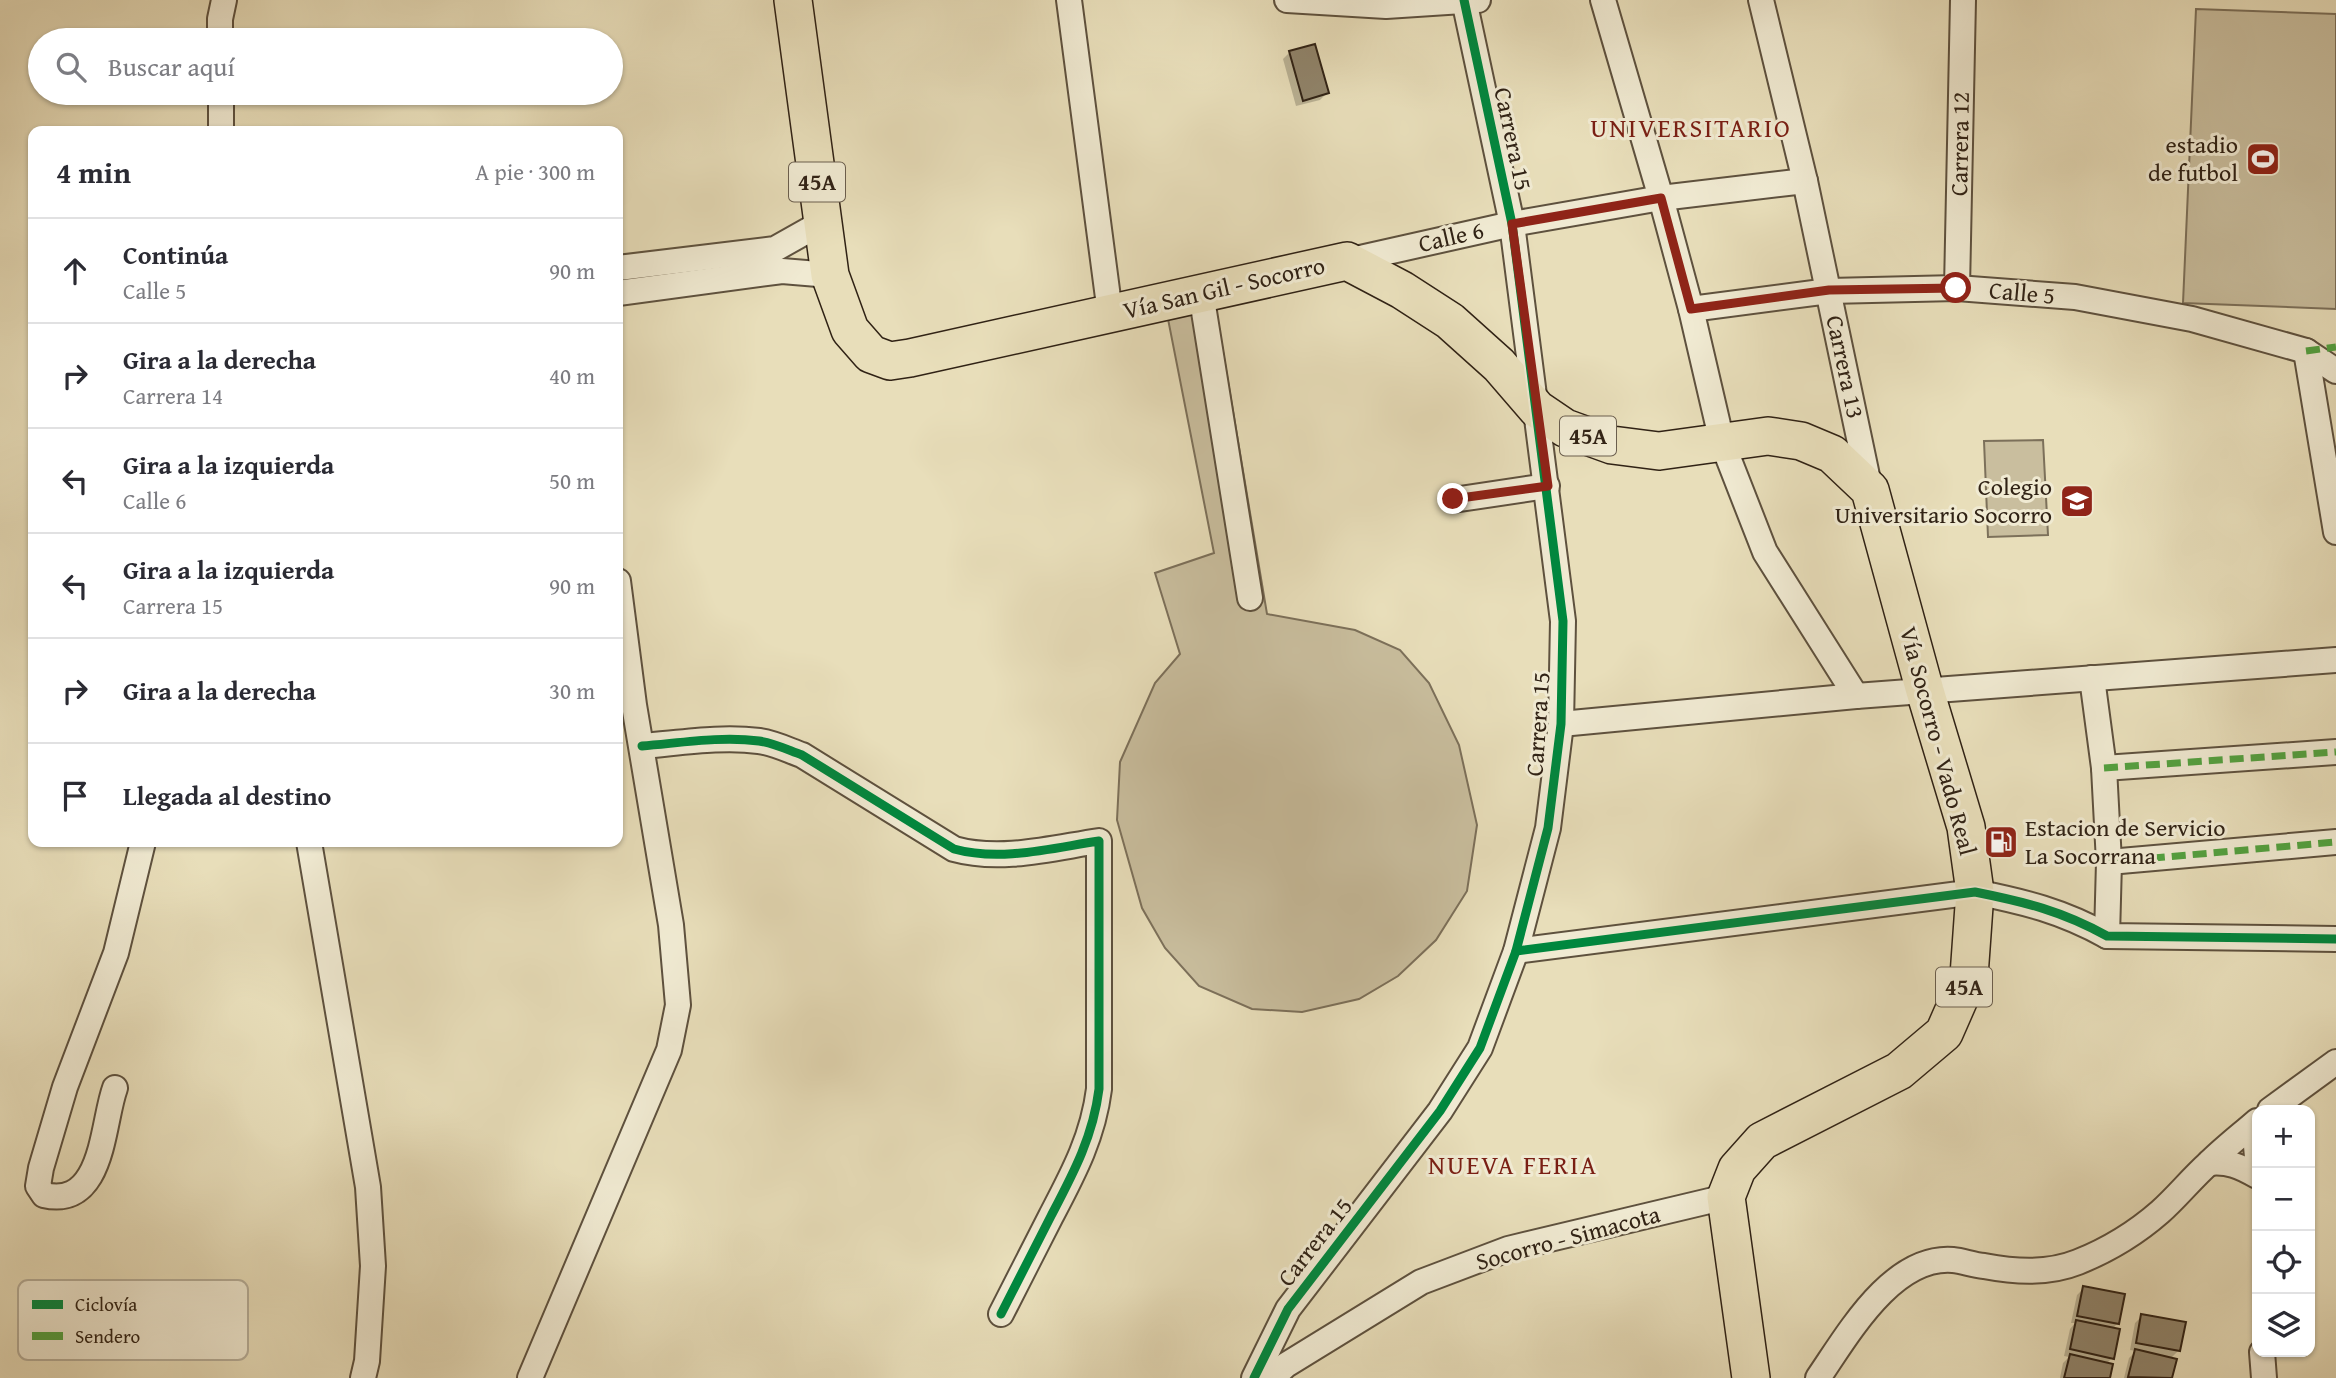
<!DOCTYPE html>
<html lang="es">
<meta charset="utf-8">
<style>
body{margin:0;font-family:"Gentium Book Plus",serif;background:#f2f2f3;color:#2b2b33}
.controls{position:absolute;right:21px;bottom:21px;display:grid;overflow:hidden;border-radius:14px;box-shadow:0 2px 5px #0004}
.controls button{width:63px;height:63px;display:grid;place-items:center;padding:0;border:0;border-bottom:2px solid #e1e1e2;background:#fff;color:#2b2b33;font:35px sans-serif}
.stop{position:absolute;width:21px;height:21px;margin:-16px;border:5px solid #8f2418;border-radius:50%;background:#fff}
.stop.end{background:#8f2418;border-color:#fff;box-shadow:0 2px 7px #0008}
.list{margin:0;padding:0;list-style:none}
h2{display:flex;justify-content:space-between;align-items:center;height:91px;margin:0;padding:0 28px;font-size:30px}
h2 small{font-size:23px;font-weight:400;color:#7c7c81}
.list li{display:grid;grid-template-columns:46px 1fr auto;gap:21px;align-items:center;box-sizing:border-box;height:105px;padding:0 28px;border-top:2px solid #e1e1e2}
.list b{display:block;font-size:26px;white-space:nowrap}
.list p{margin:0;font-size:23px;white-space:nowrap;color:#7c7c81}
.list em{font-size:23px;font-style:normal;color:#7c7c81}
.icon{flex:none;width:38px;height:38px;fill:none;stroke:currentColor;stroke-width:2;stroke-linecap:round;stroke-linejoin:round}
.map{position:relative;flex:none;width:2336px;height:1378px;overflow:hidden}
.search{position:absolute;background:#fff;box-shadow:0 2px 5px #0004;left:28px;top:28px;width:595px;height:77px;display:flex;align-items:center;gap:18px;box-sizing:border-box;padding:0 24px;border-radius:38px;color:#7c7c81;font-size:26px}
.panel{position:absolute;background:#fff;box-shadow:0 2px 5px #0004;left:28px;top:126px;width:595px;height:721px;border-radius:14px}
.map>svg:first-child{display:block}
.green{fill:#c9be9e;stroke:#7c705a;stroke-width:2}
.shadow{fill:#0003}
.building{fill:#90846b;stroke:#302215;stroke-width:2}
.lines{fill:none;stroke-linecap:round;stroke-linejoin:round}
.minor-casing{stroke:#5e513e;stroke-width:28}
.highway-casing{stroke:#302215;stroke-width:40}
.minor{stroke:#f0ead2;stroke-width:24}
.highway{stroke:#e8deba;stroke-width:37}
.quiet{stroke:#52a240;stroke-width:7;stroke-dasharray:14 7;stroke-linecap:butt}
.cycleway-casing{stroke:#f0ead2;stroke-width:13}
.cycleway{stroke:#00873e;stroke-width:9}
.route{stroke:#8f2418;stroke-width:9}
.labels{text-anchor:middle;stroke-width:6;stroke-linejoin:round;paint-order:stroke}
.shield{fill:#f0ead2;stroke:#6a5e4e;stroke-width:2}
.shield-label{font-size:23px;font-weight:bold;fill:#302215}
.street-label{font-size:24px;fill:#302215;stroke:#f0ead2}
.poi-label{font-size:24px;fill:#302215;stroke:#f0ead2;text-anchor:end}
.neighbourhood-label{font-size:26px;letter-spacing:2px;fill:#7a1f14;stroke:#f0ead2}
.key{fill:#f0ead2;stroke:#b6ae99;stroke-width:2}
.key-label{font-size:19px;fill:#302215}
</style>
<div class="map">
<svg width="2336" height="1378" viewBox="0 0 2336 1378">
<rect width="100%" height="100%" fill="#e8deba"/>
<filter id="stains"><feTurbulence type="fractalNoise" baseFrequency=".00286" numOctaves="4"/><feColorMatrix values="0 0 0 0 .2 0 0 0 0 .09 0 0 0 0 .02 0 0 0 .5 -.17"/></filter>
<radialGradient id="worn" r=".72"><stop offset=".6" stop-color="#630" stop-opacity="0"/><stop offset="1" stop-color="#630" stop-opacity=".3"/></radialGradient>
<g class="green">
<path d="M2196 9 2336 14V309L2183 303Z"/>
<path d="M1215 304 1267 614 1355 630 1400 650 1429 683 1459 745 1477 825 1467 891 1436 940 1398 976 1359 999 1302 1012 1252 1009 1199 986 1165 948 1142 908 1117 820 1120 762 1155 683 1180 654 1155 573 1214 553 1168 319Z"/>
<path d="M2043 440 2048 535 1988 537 1984 441Z"/>
</g>
<g class="shadow">
<path d="M1290 52 1327 93 1320 100 1296 106 1283 59Z"/>
<path d="M2084 1288 2118 1323 2112 1329V1358L2106 1364 2108 1378H2060L2063 1363 2069 1357 2064 1356 2070 1329 2075 1323H2071L2077 1295Z"/>
<path d="M2142 1316 2179 1350 2170 1359 2175 1361 2170 1378H2124L2129 1358 2136 1351 2130 1350 2135 1323Z"/>
</g>
<g class="building">
<path d="M1315 44 1329 93 1303 101 1289 51Z"/>
<path d="M2083 1286 2125 1294 2119 1324 2077 1316Z"/>
<path d="M2141 1314 2186 1322 2180 1351 2136 1343Z"/>
<path d="M2076 1320 2120 1329 2114 1359 2070 1349Z"/>
<path d="M2135 1349 2177 1359 2172 1378 2128 1377Z"/>
<path d="M2070 1354 2113 1364 2110 1378H2064Z"/>
</g>
<g class="lines">
<g class="minor-casing">
<g id="minor">
<path d="M1069 0 1110 313"/>
<path d="M1287 0 1386 6 1478 0"/>
<path d="M1603 0 1661 198 1691 309 1722 442 1765 552 1856 696"/>
<path d="M1761 0 1805 181 1870 490"/>
<path d="M220 40V19L224 0"/>
<path d="M221 93V131"/>
<path d="M1347 261 1512 224 1661 198 1805 181"/>
<path d="M618 268 775 249 823 222"/>
<path d="M1957 288 1963 0"/>
<path d="M618 293 782 271 830 275"/>
<path d="M1201 293 1250 598"/>
<path d="M1691 309 1829 291 1957 288 2075 297 2192 319 2306 351 2336 371"/>
<path d="M2306 351 2336 532"/>
<path d="M1453 500 1547 486"/>
<path d="M2092 678 2104 768 2109 862 2107 936"/>
<path d="M1561 724 1856 696 2336 660"/>
<path d="M642 746C680 743 721 736 759 741 774 743 788 750 802 755L954 849C1001 862 1052 848 1099 841V1089C1093 1137 1073 1174 1051 1216 1034 1249 1018 1281 1001 1314"/>
<path d="M2104 768 2336 752"/>
<path d="M309 842 368 1187 373 1266 367 1361 363 1378"/>
<path d="M2109 862 2336 842"/>
<path d="M1516 951 1975 892C2025 902 2062 911 2107 936L2336 939"/>
<path d="M115 1088C102 1123 104 1209 44 1195L38 1186 41 1168 65 1087 116 953 143 842"/>
<path d="M2270 1110 2336 1062"/>
<path d="M2257 1138 2256 1146 2257 1157"/>
<path d="M2209 1163C2228 1161 2240 1166 2257 1176"/>
<path d="M2262 1352 2264 1378"/>
<path d="M530 1378 669 1050 678 1005 671 925 634 705 618 581"/>
<path d="M1254 1378 1288 1309 1440 1111 1480 1048 1516 951 1548 828 1561 724 1563 621 1512 224 1464 0"/>
<path d="M1272 1378 1286 1365 1421 1282 1508 1249 1726 1197"/>
<path d="M1818 1378C1847 1336 1892 1255 1953 1260 1963 1261 1973 1265 1984 1266 2016 1272 2048 1274 2078 1262 2108 1250 2136 1233 2160 1212 2177 1197 2192 1178 2209 1163 2224 1148 2241 1135 2257 1121"/>
</g>
</g>
<g class="highway-casing">
<path id="highway" d="M793 0 830 275 850 330 871 354 890 361 910 358 1347 261 1402 290 1450 321 1499 365 1537 409 1565 428 1612 445 1659 451 1768 436 1801 441 1832 454 1870 490 1925 691 1966 827 1975 892 1969 976 1944 1033 1899 1071 1762 1141 1737 1169 1726 1197 1751 1378"/>
</g>
<use href="#minor" class="minor"/>
<use href="#highway" class="highway"/>
<g class="quiet">
<path d="M2306 351 2336 347"/>
<path d="M2104 768 2336 752"/>
<path d="M2109 862 2336 842"/>
</g>
<g class="cycleway-casing">
<g id="cycleway">
<path d="M642 746C680 743 721 736 759 741 774 743 788 750 802 755L954 849C1001 862 1052 848 1099 841V1089C1093 1137 1073 1174 1051 1216 1034 1249 1018 1281 1001 1314"/>
<path d="M1516 951 1975 892C2025 902 2062 911 2107 936L2336 939"/>
<path d="M1254 1378 1288 1309 1440 1111 1480 1048 1516 951 1548 828 1561 724 1563 621 1512 224 1464 0"/>
</g>
</g>
<use href="#cycleway" class="cycleway"/>
</g>
<g class="lines">
<path class="route" d="M1453 499 1548 486 1512 224 1661 198 1691 309 1829 290 1956 288"/>
</g>
<defs>
<g id="stadium-square" transform="scale(1.75)"><rect x="-9" y="-9" width="18" height="18" rx="4" fill="#8f2418" stroke="#f0ead2"/><path d="M0-5a6.5 5 0 1 0 0 10a6.5 5 0 1 0 0-10ZM-3.5-1.8h7v3.6h-7Z" fill="#fff"/></g>
<g id="school-square" transform="scale(1.75)"><rect x="-9" y="-9" width="18" height="18" rx="4" fill="#8f2418" stroke="#f0ead2"/><path d="M0-5L7-2L0 1L-7-2ZM-4 1L0 2.5L4 1V4Q0 6-4 4Z" fill="#fff"/></g>
<g id="fuel-square" transform="scale(1.75)"><rect x="-9" y="-9" width="18" height="18" rx="4" fill="#8f2418" stroke="#f0ead2"/><path d="M-5.5-6h7V0h2V4h1.3V-2.5L3-4.5l.8-.8L6-3V5H2.5V1h-1V6h-7ZM-4.2-4.7v3.2H.2V-4.7Z" fill="#fff"/></g>
</defs>
<g fill-rule="evenodd">
<use href="#stadium-square" x="2263" y="159"/>
<use href="#school-square" x="2077" y="501"/>
<use href="#fuel-square" x="2001" y="842"/>
</g>
<g class="labels">
<g class="shield">
<rect x="789" y="162.5" width="56" height="39" rx="5"/>
<rect x="1560" y="416.5" width="56" height="39" rx="5"/>
<rect x="1936" y="967.5" width="56" height="39" rx="5"/>
</g>
<g class="shield-label">
<text x="817" y="190">45A</text>
<text x="1588" y="444">45A</text>
<text x="1964" y="995">45A</text>
</g>
<g class="street-label">
<text transform="translate(1513 139) rotate(78)" y="8">Carrera 15</text>
<text transform="translate(1960 144) rotate(-89)" y="8">Carrera 12</text>
<text transform="translate(1451 237) rotate(-13)" y="8">Calle 6</text>
<text transform="translate(1224 288) rotate(-13)" y="8">Vía San Gil - Socorro</text>
<text transform="translate(2022 293) rotate(5)" y="8">Calle 5</text>
<text transform="translate(1845 367) rotate(78)" y="8">Carrera 13</text>
<text transform="translate(1538 724) rotate(-86)" y="8">Carrera 15</text>
<text transform="translate(1938 741) rotate(75)" y="8">Vía Socorro - Vado Real</text>
<text transform="translate(1568 1238) rotate(-15)" y="8">Socorro - Simacota</text>
<text transform="translate(1315 1242) rotate(-52)" y="8">Carrera 15</text>
</g>
<g class="poi-label">
<text x="2238" y="153">estadio<tspan x="2238" dy="28">de futbol</tspan></text>
<text x="2052" y="495">Colegio<tspan x="2052" dy="28">Universitario Socorro</tspan></text>
<text x="2025" y="836" text-anchor="start">Estacion de Servicio<tspan x="2025" dy="28">La Socorrana</tspan></text>
</g>
<g class="neighbourhood-label">
<text x="1691" y="137">UNIVERSITARIO</text>
<text x="1513" y="1174">NUEVA FERIA</text>
</g>
</g>
<rect x="18" y="1280" width="230" height="80" rx="10" class="key"/>
<rect x="32" y="1300" width="31" height="9" fill="#00873e"/>
<rect x="32" y="1332" width="31" height="8" fill="#52a240"/>
<g class="key-label">
<text x="75" y="1311">Ciclovía</text>
<text x="75" y="1343">Sendero</text>
</g>
<rect width="100%" height="100%" filter="url(#stains)"/>
<rect width="100%" height="100%" fill="url(#worn)"/>
</svg>
<div class="controls">
<button>+</button>
<button>−</button>
<button><svg class="icon" aria-label="locate" viewBox="0 0 24 24"><circle cx="12" cy="12" r="6"/><path d="M12 2v4M12 18v4M2 12h4M18 12h4"/></svg></button>
<button><svg class="icon" aria-label="layers" viewBox="0 0 24 24"><path d="M12 4l9 5-9 5-9-5zM3 14l9 5 9-5"/></svg></button>
</div>
<div class="stop" style="left:1956px;top:288px"></div>
<div class="stop end" style="left:1453px;top:499px"></div>
<div class="search"><svg class="icon" aria-label="search" viewBox="0 0 24 24"><circle cx="10" cy="10" r="6"/><path d="M15 15l6 6"/></svg>Buscar aquí</div>
<section class="panel">
<h2>4 min<small>A pie · 300 m</small></h2>
<ul class="list">
<li><svg class="icon" aria-label="ahead" viewBox="0 0 24 24"><path d="M12 20V5M6 11l6-6 6 6"/></svg><div><b>Continúa</b><p>Calle 5</p></div><em>90 m</em></li>
<li><svg class="icon" aria-label="right" viewBox="0 0 24 24"><path d="M7 20v-9h11M14 6l5 5-5 5"/></svg><div><b>Gira a la derecha</b><p>Carrera 14</p></div><em>40 m</em></li>
<li><svg class="icon" aria-label="left" viewBox="0 0 24 24"><path d="M17 20v-9H6M10 6l-5 5 5 5"/></svg><div><b>Gira a la izquierda</b><p>Calle 6</p></div><em>50 m</em></li>
<li><svg class="icon" aria-label="left" viewBox="0 0 24 24"><path d="M17 20v-9H6M10 6l-5 5 5 5"/></svg><div><b>Gira a la izquierda</b><p>Carrera 15</p></div><em>90 m</em></li>
<li><svg class="icon" aria-label="right" viewBox="0 0 24 24"><path d="M7 20v-9h11M14 6l5 5-5 5"/></svg><div><b>Gira a la derecha</b></div><em>30 m</em></li>
<li><svg class="icon" aria-label="arrive" viewBox="0 0 24 24"><path d="M6 21V4h12l-3 4 3 4H6"/></svg><div><b>Llegada al destino</b></div></li>
</ul>
</section>
</div>
